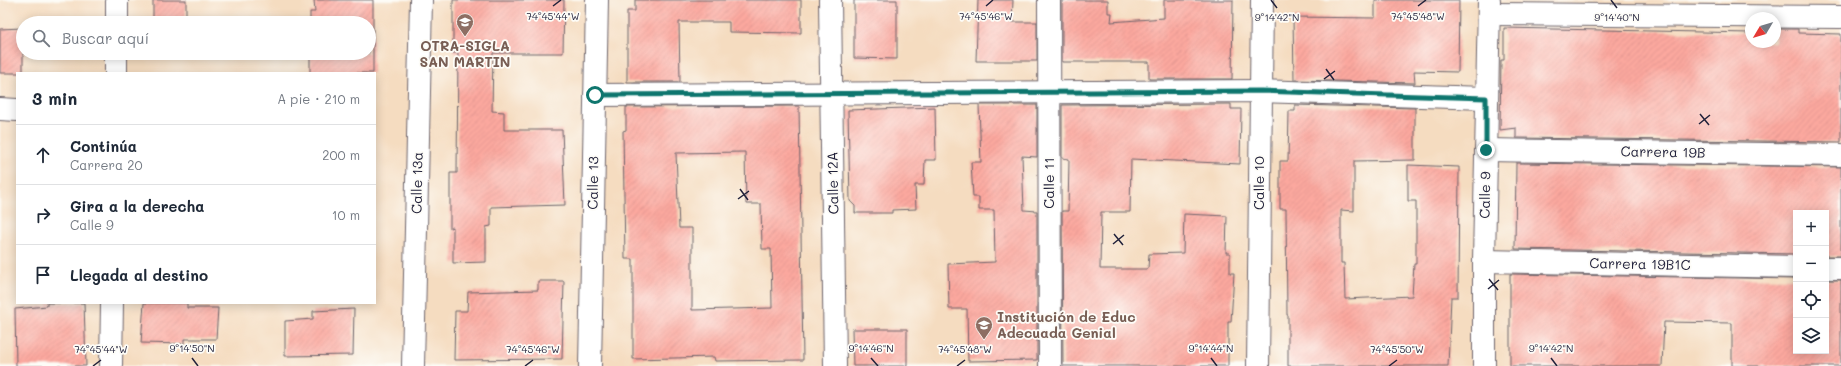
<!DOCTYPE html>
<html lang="es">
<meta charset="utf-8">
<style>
body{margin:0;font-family:Mali,sans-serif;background:#f6f6f7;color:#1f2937}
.controls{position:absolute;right:12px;bottom:12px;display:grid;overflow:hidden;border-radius:0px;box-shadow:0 2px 10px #0003}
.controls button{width:36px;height:36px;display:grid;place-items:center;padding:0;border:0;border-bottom:1px solid #e0e1e3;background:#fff;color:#1f2937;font:20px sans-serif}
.compass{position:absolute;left:1745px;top:12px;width:36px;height:36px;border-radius:50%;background:#fff;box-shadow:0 2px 10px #0003;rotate:232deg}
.stop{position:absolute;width:12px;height:12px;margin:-9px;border:3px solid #0f766e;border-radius:50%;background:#fff}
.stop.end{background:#0f766e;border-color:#fff;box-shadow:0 1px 4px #0008}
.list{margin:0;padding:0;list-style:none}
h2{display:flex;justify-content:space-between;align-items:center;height:52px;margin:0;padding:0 16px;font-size:17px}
h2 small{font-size:13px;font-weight:400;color:#747a83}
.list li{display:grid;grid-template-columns:26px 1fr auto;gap:12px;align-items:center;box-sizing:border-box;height:60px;padding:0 16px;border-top:1px solid #e0e1e3}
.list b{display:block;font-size:15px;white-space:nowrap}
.list p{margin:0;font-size:13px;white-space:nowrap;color:#747a83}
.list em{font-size:13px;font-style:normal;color:#747a83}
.icon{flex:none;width:22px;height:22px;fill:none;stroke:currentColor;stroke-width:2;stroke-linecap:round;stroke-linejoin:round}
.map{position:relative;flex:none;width:1841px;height:366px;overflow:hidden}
.search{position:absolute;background:#fff;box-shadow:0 2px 10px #0003;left:16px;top:16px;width:360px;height:44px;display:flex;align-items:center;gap:10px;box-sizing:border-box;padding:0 14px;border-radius:22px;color:#747a83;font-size:15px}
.panel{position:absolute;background:#fff;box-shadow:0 2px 10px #0003;left:16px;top:72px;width:360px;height:232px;border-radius:0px}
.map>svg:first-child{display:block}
.building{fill:url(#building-hatch);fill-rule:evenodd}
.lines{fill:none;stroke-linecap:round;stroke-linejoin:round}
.street-casing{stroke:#6c636a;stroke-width:24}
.street{stroke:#fff;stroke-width:22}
.route{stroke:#0f766e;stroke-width:5}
.ticks{fill:none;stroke:#22223b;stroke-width:1.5}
.labels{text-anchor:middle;stroke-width:3.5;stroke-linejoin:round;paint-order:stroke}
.education-label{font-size:14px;font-weight:bold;fill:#785e54;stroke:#fdfcf7}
.street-label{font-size:14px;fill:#22223b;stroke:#fdfcf7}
.ticks-label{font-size:10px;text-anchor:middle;fill:#22223b;stroke:#fdfcf7;stroke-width:3.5;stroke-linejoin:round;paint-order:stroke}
</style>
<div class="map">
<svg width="1841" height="366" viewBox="0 0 1841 366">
<defs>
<pattern id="building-hatch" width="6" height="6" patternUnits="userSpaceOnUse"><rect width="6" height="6" fill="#fca89f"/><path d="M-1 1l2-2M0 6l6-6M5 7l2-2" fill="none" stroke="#d8908a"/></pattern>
</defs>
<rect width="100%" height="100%" fill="#fdfcf7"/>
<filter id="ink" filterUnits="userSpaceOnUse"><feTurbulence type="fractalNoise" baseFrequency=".025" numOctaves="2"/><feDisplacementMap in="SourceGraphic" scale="8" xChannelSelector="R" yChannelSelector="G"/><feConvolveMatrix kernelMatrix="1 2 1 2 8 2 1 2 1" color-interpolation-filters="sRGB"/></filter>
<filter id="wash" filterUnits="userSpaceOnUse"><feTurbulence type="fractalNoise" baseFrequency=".012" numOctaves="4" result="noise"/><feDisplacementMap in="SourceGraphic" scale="16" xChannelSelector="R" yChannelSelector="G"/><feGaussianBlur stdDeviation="0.9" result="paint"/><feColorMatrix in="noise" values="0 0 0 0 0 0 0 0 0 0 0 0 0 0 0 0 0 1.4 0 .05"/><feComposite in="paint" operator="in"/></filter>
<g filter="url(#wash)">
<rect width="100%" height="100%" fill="#f5dcc0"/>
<g id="blocks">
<g class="building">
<rect x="153" y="0" width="33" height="23"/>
<path d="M314 0H373V73H310V53H369V23H310V12H315Z"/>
<path d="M453 0H564L563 53H493L492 111 504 112V130H562L565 205 491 207V226L486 227V262L453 263V227L450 228V173H457L458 53H453Z"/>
<path d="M635 0H801V33L729 32V22H679L680 82H627V11H635Z"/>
<path d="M854 0H897V59L854 58Z"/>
<path d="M978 0H1013L1012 22H1037V61H976Z"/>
<path d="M1062 0H1108V13H1112L1111 22 1164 18V0H1233L1232 79H1149V62H1062Z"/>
<path d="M1375 0H1459L1458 72 1414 71 1415 83 1294 80 1293 17 1375 18Z"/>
<path d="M23 28V73H0V29Z"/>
<path d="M1504 28 1751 33V42H1775V29H1798V33L1841 34V142L1516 138V128L1500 130 1501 60H1504Z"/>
<path d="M1231 104V109H1241L1240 164 1131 159 1130 212H1101L1100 269H1148L1149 254 1183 253 1184 214 1227 216 1226 253H1230V273H1234L1231 322H1228V366H1063L1062 211H1068L1069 159 1062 158V105Z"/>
<path d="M979 105H1037V157L1022 156 1024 210 1037 211V360L968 361 967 309H949L948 264 995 262 994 210H979V197H973L971 162H981Z"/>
<path d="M1295 105 1415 108V160L1354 161V211L1341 210V263H1344L1345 299 1412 296 1414 264H1416V201H1408V165L1459 167 1458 297H1451L1448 366H1288V315H1287L1286 209H1280V161H1288L1289 111H1295Z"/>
<path d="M799 106 803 360 715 361 714 357 633 359V259H625L623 131 626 130V107ZM745 152 746 204H761L762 249H771L772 308 692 310V228H679L676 153Z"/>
<path d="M935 107 936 160H925L924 185H915L916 209 892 210V213H855V206L850 201 848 110Z"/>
<path d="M1516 163 1841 167V256H1826V213H1796V254L1515 249Z"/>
<path d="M1510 274 1796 279V351H1826V280H1841V366H1732V323L1664 322 1662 366H1510Z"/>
<path d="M538 281H564L562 359 454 360 455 311H467L468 292 538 290Z"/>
<path d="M47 303H84L86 366H16L15 309 47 306Z"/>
<path d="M144 303H187V308H218L216 339H184V344L141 343Z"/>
<path d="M354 309 353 355 285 356V321L313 319V311Z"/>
<path d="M852 329H907V366H853Z"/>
</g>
</g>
</g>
<g filter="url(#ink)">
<use href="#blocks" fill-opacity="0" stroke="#6c636a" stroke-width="1"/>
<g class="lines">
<g class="street-casing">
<g id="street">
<path d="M830 0 835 366"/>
<path d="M1049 0 1050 366"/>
<path d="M1489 14 1841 17"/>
<path d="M117 23V0"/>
<path d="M116 73V53"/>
<path d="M595 95 1260 91 1486 98"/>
<path d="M0 109 17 110"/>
<path d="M1486 150 1841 155"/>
<path d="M1484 261 1796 267"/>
<path d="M1826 268H1841"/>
<path d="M111 366 112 303"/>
<path d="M413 366 421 0"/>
<path d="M590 366 597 0"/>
<path d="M1258 366 1262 0"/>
<path d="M1484 366V261L1489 0"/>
</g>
</g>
<use href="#street" class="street"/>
</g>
</g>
<g class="lines" filter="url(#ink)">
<path class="route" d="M595 95 1260 91 1486 98V150"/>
</g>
<path class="ticks" d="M1271 0 1277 8M1611 0 1617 8M553 6 561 0M986 6 993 0M1418 6 1426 0M1326 69 1334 80M1324 79 1335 71M1700 114 1709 125M1699 124 1710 115M740 189 748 200M738 199 749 191M1114 234 1123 245M1113 244 1124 235M1489 279 1498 290M1488 289 1499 280M192 358 198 366M871 358 878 366M1211 358 1217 366M1551 358 1557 366M93 366 101 360M525 366 533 360M957 366 965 360M1389 366 1397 360"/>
<defs>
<g id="school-pin" transform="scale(0.9)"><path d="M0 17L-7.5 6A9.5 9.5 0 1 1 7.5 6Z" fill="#8d6e63" stroke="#fdfcf7"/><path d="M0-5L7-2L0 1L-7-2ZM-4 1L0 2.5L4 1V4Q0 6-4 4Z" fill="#fff"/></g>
</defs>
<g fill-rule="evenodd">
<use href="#school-pin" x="465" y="22"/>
<use href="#school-pin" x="984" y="325"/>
</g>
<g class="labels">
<g class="education-label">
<text x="465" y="51">OTRA-SIGLA<tspan x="465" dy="16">SAN MARTIN</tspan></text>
<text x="997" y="322" text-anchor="start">Institución de Educ<tspan x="997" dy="16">Adecuada Genial</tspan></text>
</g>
<g class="street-label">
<text transform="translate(1663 152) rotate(1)" y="5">Carrera 19B</text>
<text transform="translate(417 183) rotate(-89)" y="5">Calle 13a</text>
<text transform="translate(593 183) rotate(-89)" y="5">Calle 13</text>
<text transform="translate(833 183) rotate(-91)" y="5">Calle 12A</text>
<text transform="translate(1049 183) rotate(-90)" y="5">Calle 11</text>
<text transform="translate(1259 183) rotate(-90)" y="5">Calle 10</text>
<text transform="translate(1485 195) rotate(-89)" y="5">Calle 9</text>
<text transform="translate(1640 264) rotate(1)" y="5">Carrera 19B1C</text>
</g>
</g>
<g class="ticks-label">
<text x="553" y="20">74°45'44"W</text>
<text x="986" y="20">74°45'46"W</text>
<text x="1418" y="20">74°45'48"W</text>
<text x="1277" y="21">9°14'42"N</text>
<text x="1617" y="21">9°14'40"N</text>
<text x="192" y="352">9°14'50"N</text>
<text x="871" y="352">9°14'46"N</text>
<text x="1211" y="352">9°14'44"N</text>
<text x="1551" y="352">9°14'42"N</text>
<text x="101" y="353">74°45'44"W</text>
<text x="533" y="353">74°45'46"W</text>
<text x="965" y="353">74°45'48"W</text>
<text x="1397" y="353">74°45'50"W</text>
</g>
</svg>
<div class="controls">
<button>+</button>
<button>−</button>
<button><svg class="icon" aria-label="locate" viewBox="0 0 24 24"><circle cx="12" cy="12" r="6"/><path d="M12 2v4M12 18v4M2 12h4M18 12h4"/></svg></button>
<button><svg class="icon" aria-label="layers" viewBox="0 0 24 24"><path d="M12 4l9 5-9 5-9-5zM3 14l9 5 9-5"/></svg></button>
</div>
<svg class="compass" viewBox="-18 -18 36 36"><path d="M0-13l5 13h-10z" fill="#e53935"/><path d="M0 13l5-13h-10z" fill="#747a83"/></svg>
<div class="stop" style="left:595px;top:95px"></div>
<div class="stop end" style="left:1486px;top:150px"></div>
<div class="search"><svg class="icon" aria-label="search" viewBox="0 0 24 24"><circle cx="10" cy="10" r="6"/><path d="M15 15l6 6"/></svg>Buscar aquí</div>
<section class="panel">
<h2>3 min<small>A pie · 210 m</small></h2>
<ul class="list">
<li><svg class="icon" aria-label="ahead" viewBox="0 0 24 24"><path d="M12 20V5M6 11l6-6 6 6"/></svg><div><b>Continúa</b><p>Carrera 20</p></div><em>200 m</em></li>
<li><svg class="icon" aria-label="right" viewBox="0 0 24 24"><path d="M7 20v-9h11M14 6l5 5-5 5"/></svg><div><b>Gira a la derecha</b><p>Calle 9</p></div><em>10 m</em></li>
<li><svg class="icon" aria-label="arrive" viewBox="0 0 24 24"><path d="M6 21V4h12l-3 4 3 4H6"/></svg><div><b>Llegada al destino</b></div></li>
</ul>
</section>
</div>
